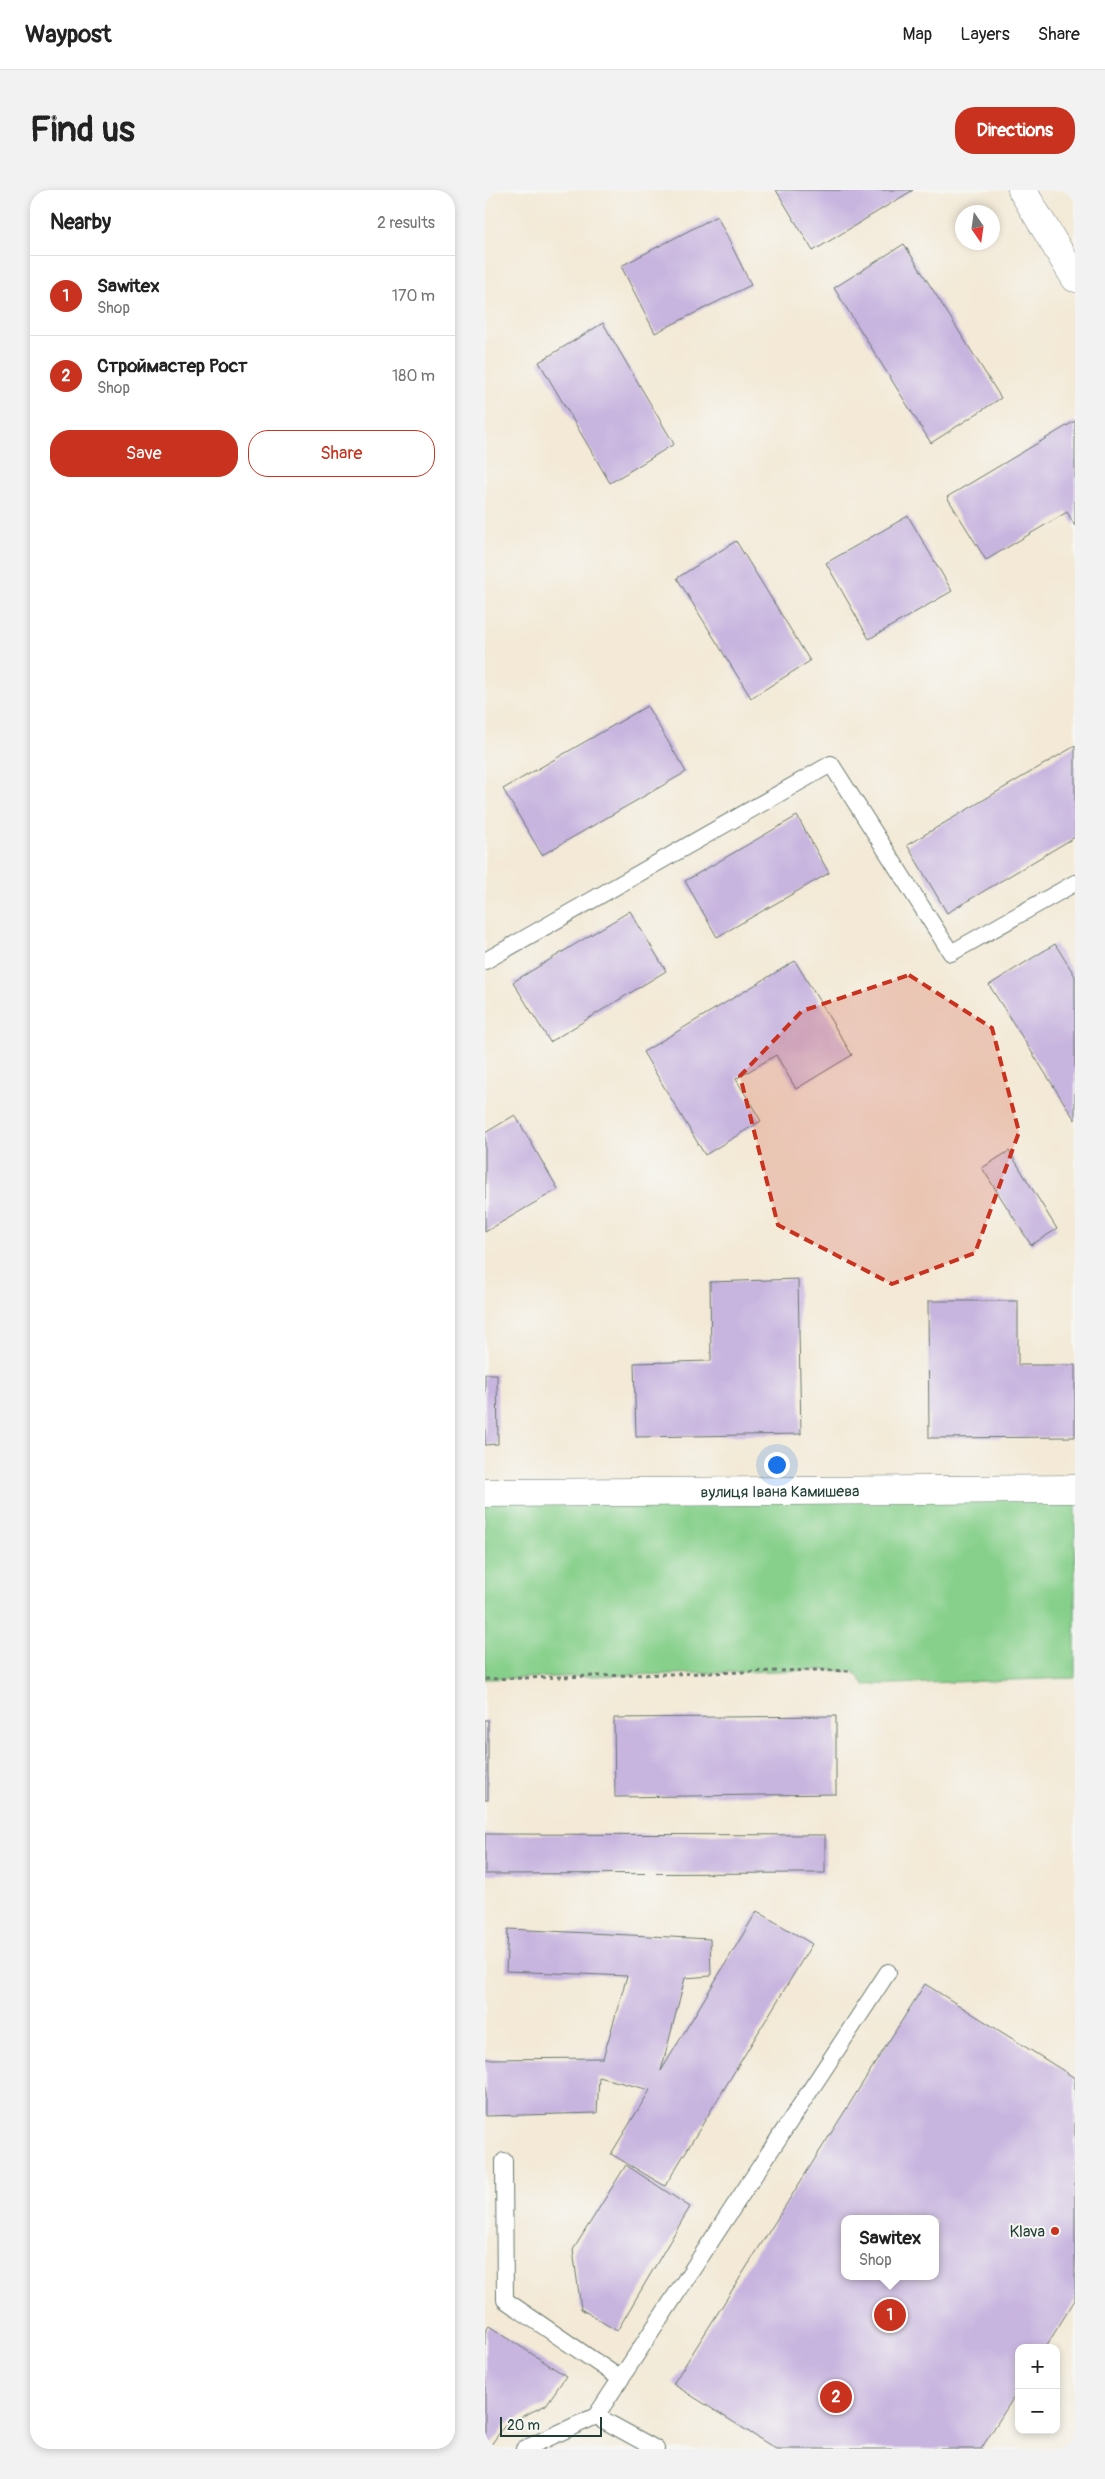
<!DOCTYPE html>
<meta charset="utf-8">
<style>
body{margin:0;font-family:Pangolin,sans-serif;background:#f2f2f2;color:#222}
.controls{position:absolute;right:15px;bottom:15px;display:grid;overflow:hidden;border-radius:10px;box-shadow:0 2px 8px #0003}
.controls button{width:45px;height:45px;display:grid;place-items:center;padding:0;border:0;border-bottom:1px solid #e0e0e0;background:#fff;color:#222;font:25px sans-serif}
.compass{position:absolute;left:470px;top:15px;width:45px;height:45px;border-radius:50%;background:#fff;box-shadow:0 2px 8px #0003;rotate:167deg}
.scale{position:absolute;left:15px;bottom:12px;width:102px;box-sizing:border-box;padding-left:5px;border:2px solid #1f3d34;border-top:0;font-size:14px;line-height:18px;white-space:nowrap;color:#1f3d34;-webkit-text-stroke:4px #f6f6f2;paint-order:stroke}
.you{position:absolute;left:291px;top:1274px;width:18px;height:18px;margin:-12px;border:4px solid #fff;border-radius:50%;background:#1a73e8;box-shadow:0 0 0 8px #1a73e833}
.badge{display:grid;place-items:center;width:32px;height:32px;border-radius:50%;background:#c8321e;color:#fff;font-size:16px;font-weight:700}
.pin{position:absolute;translate:-50% -50%;border:2px solid #fff;box-shadow:0 1px 5px #0006}
.popup{position:absolute;left:356px;top:2025px;width:98px;height:65px;box-sizing:border-box;display:grid;place-content:center;border-radius:10px;background:#fff;filter:drop-shadow(0 1px 4px #0005);font-size:16px;white-space:nowrap;color:#767676}
.popup b{font-size:19px;color:#222}
.popup::after{content:'';position:absolute;left:50%;top:100%;margin-left:-10px;border:10px solid transparent;border-top-color:#fff}
.list{margin:0;padding:0;list-style:none}
h2{display:flex;justify-content:space-between;align-items:center;height:65px;margin:0;padding:0 20px;font-size:21px}
h2 small{font-size:16px;font-weight:400;color:#767676}
.list li{display:grid;grid-template-columns:32px 1fr auto;gap:15px;align-items:center;box-sizing:border-box;height:80px;padding:0 20px;border-top:1px solid #e0e0e0}
.list b{display:block;font-size:19px;white-space:nowrap}
.list p{margin:0;font-size:16px;white-space:nowrap;color:#767676}
.list em{font-size:16px;font-style:normal;color:#767676}
.actions{display:flex;gap:10px;padding:15px 20px}
.actions a{flex:1;padding:11px 0;border:1px solid #c8321e;border-radius:20px;text-align:center;font-size:18px;color:#c8321e}
.actions .main{background:#c8321e;color:#fff}
.map{position:relative;flex:none;width:590px;height:2259px;overflow:hidden;border-radius:20px}
header{display:flex;align-items:center;gap:30px;box-sizing:border-box;height:70px;padding:0 25px;background:#fff;border-bottom:1px solid #e0e0e0}
header strong{font-size:24px}
nav{display:flex;gap:28px;margin-inline-start:auto;font-size:18px}
.intro{display:flex;align-items:center;justify-content:space-between;box-sizing:border-box;height:120px;padding:0 30px}
h1{margin:0;font-size:35px}
.button{padding:12px 22px;border-radius:20px;background:#c8321e;color:#fff;font-size:18px;font-weight:700}
main{display:flex;gap:30px;padding:0 30px}
aside{flex:1;background:#fff;border-radius:20px;box-shadow:0 2px 8px #0003}
.map>svg:first-child{display:block}
.green{fill:#87d08b;stroke:#538660}
.building{fill:#c7b4df;fill-rule:evenodd}
.lines{fill:none;stroke-linecap:round;stroke-linejoin:round}
.service-casing{stroke:#69796d;stroke-width:18}
.minor-casing{stroke:#69796d;stroke-width:29}
.tertiary-casing{stroke:#69796d;stroke-width:29}
.path{stroke:#69796d;stroke-width:3;stroke-dasharray:4 4;stroke-linecap:butt}
.service{stroke:#fff;stroke-width:16}
.minor{stroke:#fff;stroke-width:28}
.tertiary{stroke:#fff;stroke-width:28}
.marked{fill:#c8321e;fill-opacity:0.2;stroke:#c8321e;stroke-width:4;stroke-dasharray:10 6;stroke-linejoin:round}
.poi-dot{fill:#c8321e;stroke:#f6f6f2;stroke-width:2}
.labels{text-anchor:middle;stroke-width:4;stroke-linejoin:round;paint-order:stroke}
.street-label{font-size:16px;fill:#1f3d34;stroke:#f6f6f2}
.poi-label{font-size:16px;fill:#1f3d34;stroke:#f6f6f2;text-anchor:end}
</style>
<header>
<strong>Waypost</strong>
<nav><a>Map</a><a>Layers</a><a>Share</a></nav>
</header>
<div class="intro"><h1>Find us</h1><a class="button">Directions</a></div>
<main>
<aside>
<h2>Nearby<small>2 results</small></h2>
<ul class="list">
<li><span class="badge">1</span><div><b>Sawitex</b><p>Shop</p></div><em>170 m</em></li>
<li><span class="badge">2</span><div><b>Строймастер Рост</b><p>Shop</p></div><em>180 m</em></li>
</ul>
<div class="actions"><a class="main">Save</a><a>Share</a></div>
</aside>
<div class="map">
<svg width="590" height="2259" viewBox="0 0 590 2259">
<rect width="100%" height="100%" fill="#f6f6f2"/>
<filter id="ink" filterUnits="userSpaceOnUse"><feTurbulence type="fractalNoise" baseFrequency=".02" numOctaves="2"/><feDisplacementMap in="SourceGraphic" scale="10" xChannelSelector="R" yChannelSelector="G"/><feConvolveMatrix kernelMatrix="1 2 1 2 8 2 1 2 1" color-interpolation-filters="sRGB"/></filter>
<filter id="wash" filterUnits="userSpaceOnUse"><feTurbulence type="fractalNoise" baseFrequency=".0096" numOctaves="4" result="noise"/><feDisplacementMap in="SourceGraphic" scale="20" xChannelSelector="R" yChannelSelector="G"/><feGaussianBlur stdDeviation="1.12" result="paint"/><feColorMatrix in="noise" values="0 0 0 0 0 0 0 0 0 0 0 0 0 0 0 0 0 1.4 0 .05"/><feComposite in="paint" operator="in"/></filter>
<g filter="url(#wash)">
<rect width="100%" height="100%" fill="#f3e9d6"/>
<path class="green" d="M590 1299V1488L380 1495 368 1481 330 1480 0 1489V1303Z"/>
<g id="blocks">
<g class="building">
<path d="M291 0H428L328 61Z"/>
<path d="M232 26 266 95 170 143 136 76Z"/>
<path d="M419 54 516 208 446 253 349 98Z"/>
<path d="M118 133 189 254 125 293 54 172Z"/>
<path d="M590 231V336L582 322 501 370 462 307Z"/>
<path d="M423 326 467 401 384 449 341 373Z"/>
<path d="M251 351 325 471 266 508 192 388Z"/>
<path d="M162 516 201 582 57 665 18 599Z"/>
<path d="M590 556V647L462 723 422 655Z"/>
<path d="M312 626 344 683 232 747 200 691Z"/>
<path d="M145 721 181 781 65 852 28 792Z"/>
<path d="M570 754 590 786V930L504 795Z"/>
<path d="M310 771 367 865 311 899 291 865 251 889 276 931 220 965 158 862Z"/>
<path d="M30 925 73 999 0 1042V943Z"/>
<path d="M524 961 572 1039 546 1055 497 978Z"/>
<path d="M313 1089 316 1244 151 1247 149 1173 226 1171 225 1092Z"/>
<path d="M443 1111H533V1175H590V1247L444 1248Z"/>
<path d="M0 1184H12L13 1254 0 1255Z"/>
<path d="M351 1526V1604L130 1607 129 1528Z"/>
<rect x="0" y="1530" width="3" height="80"/>
<path d="M0 1644 340 1645V1683L0 1684Z"/>
<path d="M272 1721 327 1754 180 1996 126 1964 165 1900 114 1887 112 1923 0 1926V1869L118 1868 142 1786 21 1781 23 1739 225 1749 226 1786 200 1788 176 1881Z"/>
<path d="M440 1794 590 1888V2110L560 2158H534V2199L496 2259H291L188 2194ZM360 2029H450V2086H360Z"/>
<path d="M141 1975 205 2017 132 2141 96 2119 88 2060Z"/>
<path d="M4 2136 81 2186 61 2215 21 2234 3 2259H0V2142Z"/>
</g>
</g>
</g>
<g filter="url(#ink)">
<use href="#blocks" fill-opacity="0" stroke="#69796d" stroke-width="1"/>
<g class="lines">
<g class="service-casing">
<g id="service">
<path d="M0 771 346 574 466 763 590 693"/>
<path d="M19 1971 20 2110 136 2189"/>
<path d="M111 2226 171 2259"/>
<path d="M39 2259 111 2226 403 1782"/>
</g>
</g>
<g class="minor-casing">
<path id="minor" d="M537 0 590 88"/>
</g>
<g class="tertiary-casing">
<g id="tertiary">
<path id="s1" d="M0 1303 590 1299"/>
</g>
</g>
<path class="path" d="M0 1489 330 1480 368 1481"/>
<use href="#service" class="service"/>
<use href="#minor" class="minor"/>
<use href="#tertiary" class="tertiary"/>
</g>
</g>
<path class="marked" d="M424 785 507 838 534 942 490 1063 407 1094 293 1035 255 886 317 821Z"/>
<circle class="poi-dot" cx="570" cy="2041" r="5"/>
<g class="labels">
<g class="street-label">
<text dy="6" stroke="none"><textPath href="#s1" startOffset="295">вулиця Івана Камишева</textPath></text>
</g>
<g class="poi-label">
<text x="560" y="2047">Klava</text>
</g>
</g>
</svg>
<div class="controls">
<button>+</button>
<button>−</button>
</div>
<svg class="compass" viewBox="-18 -18 36 36"><path d="M0-13l5 13h-10z" fill="#e53935"/><path d="M0 13l5-13h-10z" fill="#767676"/></svg>
<div class="scale">20 m</div>
<div class="you"></div>
<div class="pin badge" style="left:405px;top:2125px">1</div>
<div class="popup"><b>Sawitex</b>Shop</div>
<div class="pin badge" style="left:351px;top:2207px">2</div>
</div>
</main>
